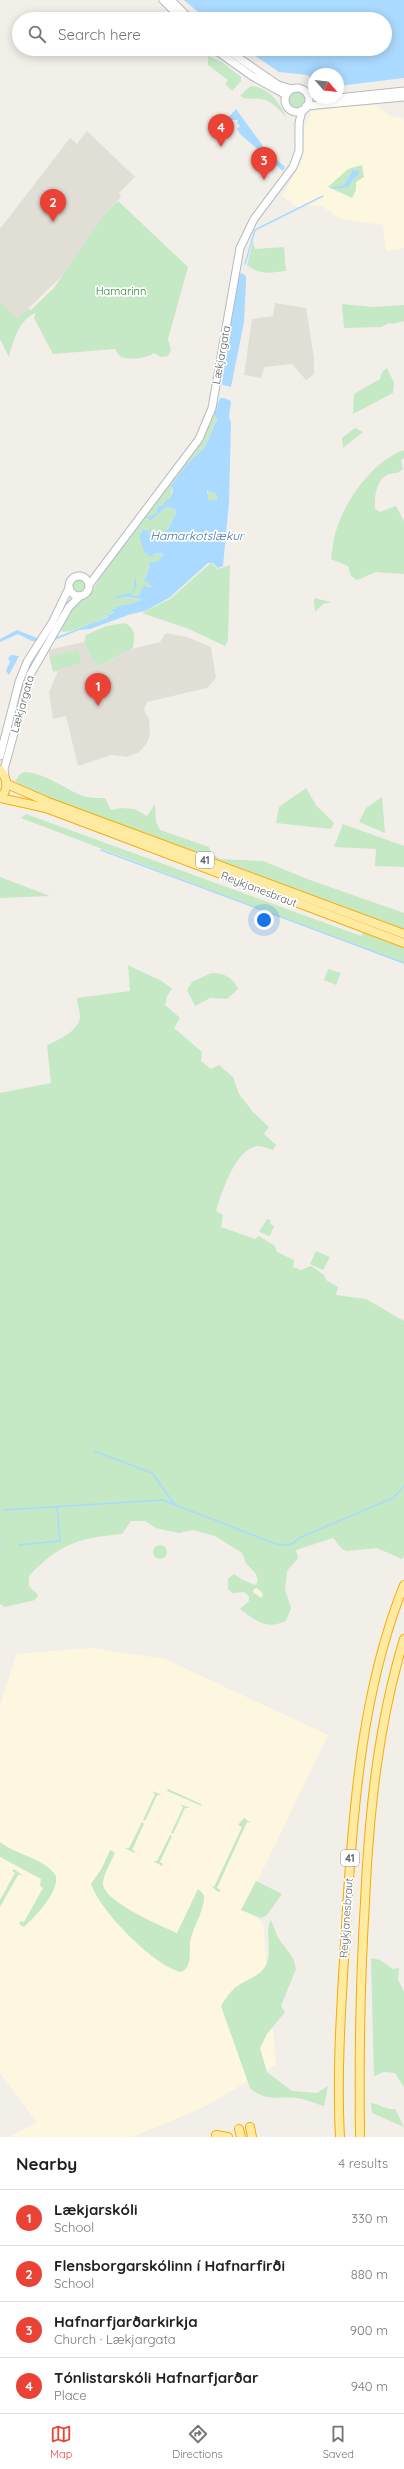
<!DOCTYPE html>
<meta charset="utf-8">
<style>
body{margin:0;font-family:Quicksand,sans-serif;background:#f2f2f2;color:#202124}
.compass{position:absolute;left:308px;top:68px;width:36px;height:36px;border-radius:50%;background:#fff;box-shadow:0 2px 10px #0003;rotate:118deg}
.you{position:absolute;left:264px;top:920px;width:14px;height:14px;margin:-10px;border:3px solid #fff;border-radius:50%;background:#1a73e8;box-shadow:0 0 0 6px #1a73e833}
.badge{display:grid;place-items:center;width:26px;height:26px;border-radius:50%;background:#ea4335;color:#fff;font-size:13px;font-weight:700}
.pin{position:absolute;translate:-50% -33px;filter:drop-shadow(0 1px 2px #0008)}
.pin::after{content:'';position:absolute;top:21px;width:14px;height:12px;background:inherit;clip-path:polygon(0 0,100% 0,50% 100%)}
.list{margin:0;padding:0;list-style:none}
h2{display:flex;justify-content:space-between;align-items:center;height:52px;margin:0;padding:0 16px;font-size:17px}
h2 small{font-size:13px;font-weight:400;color:#757577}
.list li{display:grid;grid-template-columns:26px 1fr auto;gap:12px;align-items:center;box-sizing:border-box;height:56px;padding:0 16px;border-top:1px solid #e0e0e0}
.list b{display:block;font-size:15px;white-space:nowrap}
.list p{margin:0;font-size:13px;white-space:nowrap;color:#757577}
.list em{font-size:13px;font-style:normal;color:#757577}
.icon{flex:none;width:22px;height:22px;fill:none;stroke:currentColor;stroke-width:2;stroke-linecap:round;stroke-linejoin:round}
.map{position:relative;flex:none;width:404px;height:2137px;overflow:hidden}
.search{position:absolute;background:#fff;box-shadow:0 2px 10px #0003;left:12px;right:12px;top:12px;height:44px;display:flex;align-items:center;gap:10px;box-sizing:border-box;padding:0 14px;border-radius:22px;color:#757577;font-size:15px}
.sheet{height:276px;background:#fff}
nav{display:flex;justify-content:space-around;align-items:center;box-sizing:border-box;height:56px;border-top:1px solid #e0e0e0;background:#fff;font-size:11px;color:#757577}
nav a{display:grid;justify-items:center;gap:2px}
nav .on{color:#ea4335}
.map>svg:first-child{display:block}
.commercial{fill:#fef7e0}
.education{fill:#e1ded6}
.green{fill:#c5e8c5}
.sand{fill:#fbf3d9}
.water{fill:#aadaff;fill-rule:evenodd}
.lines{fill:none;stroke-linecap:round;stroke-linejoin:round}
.stream{stroke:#aadaff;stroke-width:1.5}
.secondary-casing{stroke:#b6babf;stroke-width:9}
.trunk-casing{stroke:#f9ab00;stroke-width:10}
.secondary{stroke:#fff;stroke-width:7}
.trunk{stroke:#feeaa1;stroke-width:8}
.labels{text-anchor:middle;stroke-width:3.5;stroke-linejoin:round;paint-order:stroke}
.shield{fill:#fff;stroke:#8f9295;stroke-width:1}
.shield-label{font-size:10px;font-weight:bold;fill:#5f6368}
.park-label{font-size:11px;fill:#348238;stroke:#fff}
.street-label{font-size:11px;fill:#5f6368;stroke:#fff}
.water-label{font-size:12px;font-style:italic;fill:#4174aa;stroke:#fff}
</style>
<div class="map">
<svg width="404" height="2137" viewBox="0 0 404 2137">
<rect width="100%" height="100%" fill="#f1efe8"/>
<g class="commercial">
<path d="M373 105 378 106 390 116 403 118 404 125V248L386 251 383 225 340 219 322 206 305 205 299 208 282 196 303 159 304 128 311 113 318 109Z"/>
<path d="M92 1648 165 1659 328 1735 244 1909 263 1923 276 2065 202 2108 132 2137H9L37 2122 0 2073V1706L16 1654Z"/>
</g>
<g class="education">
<path d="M87 131 135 177 119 193 121 197 104 214 67 271 16 320 0 302V229L70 138 77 144Z"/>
<path d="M275 303 306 308 314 358V374L306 380 292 364 264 367 261 378 244 375 252 319 273 316Z"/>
<path d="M166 633 187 637 211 647 216 678 207 688 147 702 144 710 149 719 150 735 146 744 139 752 127 757 111 755 78 766 66 716 53 719 49 692 58 671 53 672 48 650 84 642 92 659 110 661 128 650 160 642Z"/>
</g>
<g class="green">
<path d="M208 56 222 62 241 77V81L232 91 225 84 228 80 208 65Z"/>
<path d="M252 86C271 89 279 103 287 118 280 111 272 101 262 99 254 97 248 101 240 96L248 88Z"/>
<circle cx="297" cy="100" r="8"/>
<path d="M362 165 364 177 356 182V190L352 198 328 187 348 169Z"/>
<path d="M118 201 188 267 168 339 171 350 168 356 161 357 154 353C147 358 128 361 120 356 117 354 117 351 115 349L53 354 34 318 36 313C19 319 13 342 9 357L0 339V302L16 319 28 309 31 310 54 288 105 213Z"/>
<path d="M253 241 255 249 284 247 286 271C269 273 260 275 247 265Z"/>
<path d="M342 304 373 307 404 305V321L392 324 389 323 381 327 344 328Z"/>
<path d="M387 368 394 383 393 393 353 414 354 394 380 379 382 372Z"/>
<path d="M214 414 217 418 205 447 187 464 172 487 171 497 164 505 158 506 156 513 149 518 152 519 166 507 175 509 176 513 168 529 157 538 147 533 151 529V527L149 531 142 529 143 532 139 534 145 553 149 551 147 555 152 557 155 553 164 554 158 561 148 563 150 566 144 581 148 582 152 587 145 586 138 596H131C134 588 139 584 135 575L136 587 129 595 119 597 142 599C136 604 127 608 119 606L114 609 110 608 114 612 111 615H105L108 617C101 620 67 635 61 631L70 608 88 597 114 556 201 441Z"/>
<path d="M355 428 363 432 343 448 342 438Z"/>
<path d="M404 450V458L401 461 403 469 397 473C378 472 374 492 375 509L380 512 396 506 404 521V574L376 572 357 580 351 576 348 566 331 559C333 549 333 537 337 528 347 498 373 461 404 450Z"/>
<circle cx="212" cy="496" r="5.5"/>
<path d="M211 563 218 569 230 565 228 640 225 646 189 629 142 613 170 599Z"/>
<circle cx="79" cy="586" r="7"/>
<path d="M314 598 331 602 323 604 315 612Z"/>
<path d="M125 623C137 630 134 636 133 648 121 653 111 661 99 665L92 659 84 642 86 635 106 626Z"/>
<path d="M78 650 81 663 53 671 50 656Z"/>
<path d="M24 772C46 773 63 788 83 796 89 798 98 798 105 798L111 810 121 808 134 809 147 816 155 804 156 822 160 830 209 847 211 853 220 859 263 861 310 880 404 913V930L100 819 22 787 15 781 19 775Z"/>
<path d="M306 788 316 805 334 823 331 829 276 823 279 807Z"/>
<path d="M382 797 385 833 359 822 366 808Z"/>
<path d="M26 814 361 936 363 933 404 948V964L21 818Z"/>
<path d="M343 824 404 846V867L375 866 376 849 334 847Z"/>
<path d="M0 877 50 896 0 898Z"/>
<path d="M128 965C143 974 160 977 172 989L167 996 165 1005 180 1018 174 1028 202 1052 201 1061 211 1069 219 1065 233 1077 239 1094 253 1112 269 1127 264 1134 276 1145 273 1150C269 1149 263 1146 258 1146 236 1147 221 1194 216 1211L223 1215 221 1227 255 1239 259 1236 275 1246 277 1252 294 1260 293 1267 301 1270 311 1266 324 1275 326 1280 338 1287 336 1295 366 1299 404 1321V1556L402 1559 377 1548 347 1551 342 1549 333 1538 296 1550 298 1558 287 1571 285 1590 291 1608 286 1621C265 1630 257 1621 240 1609L249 1601V1596L244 1592 232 1593 228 1589V1579L234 1574 243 1580 255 1585 258 1581 256 1574 246 1563 242 1553 215 1536 193 1530 179 1533 156 1528 145 1521H131L122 1534C78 1538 59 1544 29 1576V1586L38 1595 35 1600 5 1607 0 1604V1093L51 1083 47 1045C57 1041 79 1031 80 1017 80 1011 77 1004 77 998L130 991Z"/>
<path d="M328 969 341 973 336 985 324 980Z"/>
<path d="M211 973C224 973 233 977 238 989L227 999 210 998 195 1006 187 990 192 982Z"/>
<path d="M267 1219 271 1220 270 1224 274 1226 270 1236 259 1232Z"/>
<path d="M316 1251 330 1257 323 1270 310 1264Z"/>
<circle cx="160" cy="1552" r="7"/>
<path d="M168 1789 201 1804 202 1806 167 1791Z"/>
<path d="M152 1791 162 1795H157L145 1821 143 1820 155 1794Z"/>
<path d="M180 1804 190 1808H185L173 1834 171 1833 183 1807Z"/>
<path d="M244 1818 251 1823 247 1822 217 1888 221 1890 218 1892 211 1886 214 1887 242 1827 238 1825Z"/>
<path d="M142 1822 144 1824 132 1850 135 1851 134 1853 125 1848H129Z"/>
<path d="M170 1835 172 1836 160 1862 163 1864 162 1866 153 1861H157Z"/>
<path d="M0 1842C16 1855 45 1858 56 1876 59 1892 35 1917 24 1927L19 1924 21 1921 24 1922 43 1888 40 1886 41 1879 0 1857Z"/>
<path d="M110 1850 115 1853C111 1862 103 1874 103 1884 104 1902 162 1926 177 1933L198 1889C201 1892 205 1894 204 1899 203 1913 193 1927 190 1941 189 1951 193 1967 181 1972 154 1966 100 1911 91 1884L102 1868Z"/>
<path d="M14 1869 22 1875H18L0 1907V1900L15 1873 12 1871Z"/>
<path d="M256 1881 282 1894 266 1916 261 1918 241 1910Z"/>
<path d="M271 1920 278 1938 293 1958 296 1969 281 2006 285 2012 267 2034 260 2048 267 2072 292 2091 317 2093 328 2086 324 2106C315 2104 307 2099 297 2098 279 2096 266 2102 250 2088L221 2006C225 1999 230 1992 236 1987 246 1979 260 1977 266 1965 273 1951 264 1930 271 1920Z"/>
<path d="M371 1958 380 1960 393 1969 399 1968 398 1979 404 1992V2087L395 2073 384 2072 374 2076Z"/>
<path d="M371 2103C380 2104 385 2110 395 2109L404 2127 372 2113Z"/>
</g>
<path class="sand" d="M257 1588 263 1594 261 1598 253 1592 254 1589Z"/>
<g class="water">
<path d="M184 0H404V78L338 86V74H314V80L307 75 279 72 245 49H385V19H206Z"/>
<path d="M236 109 265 149 285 167 283 171 240 134 237 129 240 126 237 123 238 120H226Z"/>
<path d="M353 170 359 171V175L353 179 348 187 338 189V187L345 184Z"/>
<path d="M241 273 246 276V281L244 322 231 387 219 384 238 276Z"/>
<path d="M224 398 231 401 229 418 231 422 229 502 223 566 218 568 213 563H208L169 598 145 611 131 614 90 629 79 630 50 642 32 641 18 634 0 642V639L17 630 37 638 56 637 107 618 108 616 104 614 111 615 114 612 110 608 114 609C121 603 133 606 142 599L126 597 113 599C129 588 135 604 135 573L137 586 131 596H138L144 586 152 587 148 582 144 581 150 566 148 563 158 561 164 554 155 553 152 557 147 555 149 551 146 554C142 548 141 541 139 534L143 532 142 529 149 531 151 526V531L147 533 157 538 168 529 176 513 175 509 166 507 151 520 146 518 156 513 158 506 164 505 163 504 171 497 173 490 171 486 187 464 205 447 217 419 214 414 220 398ZM207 491 214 492 217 495V499L211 501 208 500Z"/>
<path d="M11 655 19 656 9 675 6 671 10 662 8 658Z"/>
</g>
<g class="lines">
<g class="stream">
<path d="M332 188 337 187"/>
<path d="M245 264 255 230 323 196"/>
<path d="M101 850 404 963"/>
<path d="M94 1451 152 1473 175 1505"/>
<path d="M3 1510 163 1500 276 1544C287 1546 292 1546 299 1538L393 1498 404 1486"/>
<path d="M0 1544H2"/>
<path d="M19 1545 60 1541 57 1507"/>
</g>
<g class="secondary-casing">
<g id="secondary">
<path d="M163 0 182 19"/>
<path d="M171 0 190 19"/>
<path d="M214 49 252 76 286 95"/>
<path d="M226 49 278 85 292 89"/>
<circle cx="297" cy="100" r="12"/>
<path d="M320 98H333"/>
<path d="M338 98 404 91"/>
<path d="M306 106 404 97"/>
<circle cx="79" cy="586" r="10"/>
<path d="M89 585 199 439 212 408 240 248 254 219 293 167 299 151V123L302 110"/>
<path d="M0 756 19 682 27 662 52 623 69 588"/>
<path d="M5 777 4 769 8 755 30 675 69 607 80 596"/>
</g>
</g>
<g class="trunk-casing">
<g id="trunk">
<path d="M0 770C8 779 9 790 0 798"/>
<path d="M7 784 48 802 404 934"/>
<path d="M0 798 46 808 404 943"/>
<path d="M250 2127 252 2137"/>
<path d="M239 2129 241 2137"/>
<path d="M216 2135 228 2137"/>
<path d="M340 2137C336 2061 343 1984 347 1908 354 1799 363 1687 404 1585"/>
<path d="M360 2137C359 2058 360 1980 365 1902 369 1814 378 1724 404 1639"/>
</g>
</g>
<use href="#secondary" class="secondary"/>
<use href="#trunk" class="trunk"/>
</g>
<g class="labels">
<g class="shield">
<rect x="196" y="852" width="18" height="16" rx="3"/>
<rect x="341" y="1850" width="18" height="16" rx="3"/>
</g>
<g class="shield-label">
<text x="205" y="864">41</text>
<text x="350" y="1862">41</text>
</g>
<g class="park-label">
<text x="121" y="295">Hamarinn</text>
</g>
<g class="street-label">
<text transform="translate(221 355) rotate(-80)" y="4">Lækjargata</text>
<text transform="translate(22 704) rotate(-74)" y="4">Lækjargata</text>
<text transform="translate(259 889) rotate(21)" y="4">Reykjanesbraut</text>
<text transform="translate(346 1918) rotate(-86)" y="4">Reykjanesbraut</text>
</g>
<g class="water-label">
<text x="197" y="540">Hamarkotslækur</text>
</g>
</g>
</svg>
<svg class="compass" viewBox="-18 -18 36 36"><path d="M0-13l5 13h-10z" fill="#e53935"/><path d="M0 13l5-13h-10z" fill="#757577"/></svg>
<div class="you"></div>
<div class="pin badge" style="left:98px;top:706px">1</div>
<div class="pin badge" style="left:53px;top:222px">2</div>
<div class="pin badge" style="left:264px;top:180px">3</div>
<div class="pin badge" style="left:221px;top:147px">4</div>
<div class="search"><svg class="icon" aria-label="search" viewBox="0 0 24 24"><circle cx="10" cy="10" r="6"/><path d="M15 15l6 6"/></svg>Search here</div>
</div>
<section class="sheet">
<h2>Nearby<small>4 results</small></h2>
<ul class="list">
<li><span class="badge">1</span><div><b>Lækjarskóli</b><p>School</p></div><em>330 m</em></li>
<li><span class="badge">2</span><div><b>Flensborgarskólinn í Hafnarfirði</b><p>School</p></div><em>880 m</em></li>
<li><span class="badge">3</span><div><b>Hafnarfjarðarkirkja</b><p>Church · Lækjargata</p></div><em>900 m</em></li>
<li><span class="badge">4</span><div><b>Tónlistarskóli Hafnarfjarðar</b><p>Place</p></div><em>940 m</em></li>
</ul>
</section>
<nav>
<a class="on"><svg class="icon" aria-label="map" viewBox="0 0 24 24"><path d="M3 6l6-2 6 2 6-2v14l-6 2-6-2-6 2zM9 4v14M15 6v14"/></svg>Map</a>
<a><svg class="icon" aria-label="directions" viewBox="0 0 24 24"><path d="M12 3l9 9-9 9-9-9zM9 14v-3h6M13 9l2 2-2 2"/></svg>Directions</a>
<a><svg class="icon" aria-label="saved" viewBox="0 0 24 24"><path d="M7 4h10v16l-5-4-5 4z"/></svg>Saved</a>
</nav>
